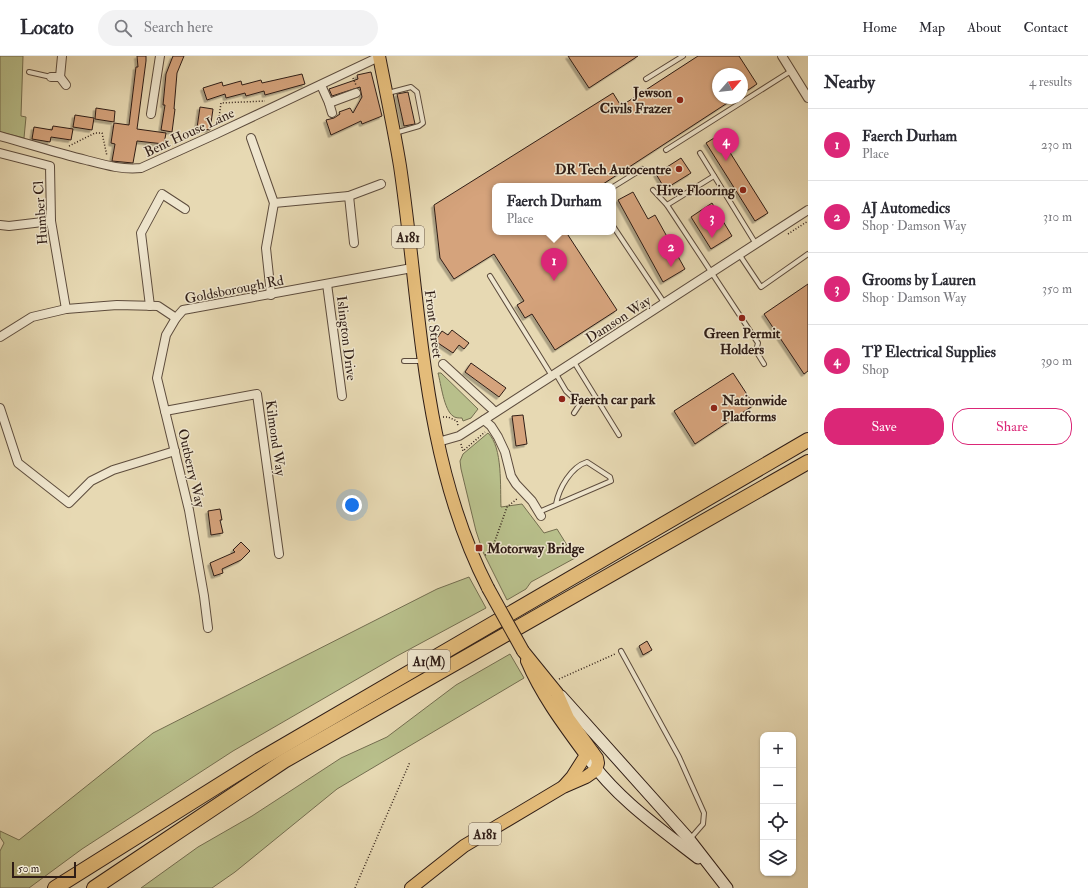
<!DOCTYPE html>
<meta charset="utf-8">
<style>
body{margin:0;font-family:"IM FELL Double Pica",serif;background:#f2f2f3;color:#2b2b33}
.controls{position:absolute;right:12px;bottom:12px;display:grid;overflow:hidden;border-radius:8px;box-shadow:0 1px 3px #0004}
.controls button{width:36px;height:36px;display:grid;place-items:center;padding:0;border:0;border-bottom:1px solid #e1e1e2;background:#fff;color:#2b2b33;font:20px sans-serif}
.compass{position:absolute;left:712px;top:12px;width:36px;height:36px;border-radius:50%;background:#fff;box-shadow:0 1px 3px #0004;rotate:62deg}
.scale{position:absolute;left:12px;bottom:10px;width:64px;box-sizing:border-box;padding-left:4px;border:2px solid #2f1d16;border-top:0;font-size:11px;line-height:14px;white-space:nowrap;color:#2f1d16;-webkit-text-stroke:3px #efe6ce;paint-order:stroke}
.you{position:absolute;left:352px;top:449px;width:14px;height:14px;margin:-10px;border:3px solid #fff;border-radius:50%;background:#1a73e8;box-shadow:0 0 0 6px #1a73e833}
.badge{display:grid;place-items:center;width:26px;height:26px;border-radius:50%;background:#db2777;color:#fff;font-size:13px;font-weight:700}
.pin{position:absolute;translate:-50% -33px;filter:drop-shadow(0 1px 2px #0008)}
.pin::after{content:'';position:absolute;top:21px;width:14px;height:12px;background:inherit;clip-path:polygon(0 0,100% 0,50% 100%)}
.popup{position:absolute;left:492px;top:127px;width:124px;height:52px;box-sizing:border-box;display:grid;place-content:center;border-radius:8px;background:#fff;filter:drop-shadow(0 1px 3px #0005);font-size:13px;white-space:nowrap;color:#7c7c81}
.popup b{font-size:15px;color:#2b2b33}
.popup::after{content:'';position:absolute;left:50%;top:100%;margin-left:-8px;border:8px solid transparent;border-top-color:#fff}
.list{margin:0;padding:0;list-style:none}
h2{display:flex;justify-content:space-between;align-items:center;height:52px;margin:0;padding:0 16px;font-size:17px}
h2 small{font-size:13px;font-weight:400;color:#7c7c81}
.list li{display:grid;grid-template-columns:26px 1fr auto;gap:12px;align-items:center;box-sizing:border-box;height:72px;padding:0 16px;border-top:1px solid #e1e1e2}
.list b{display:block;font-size:15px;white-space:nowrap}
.list p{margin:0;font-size:13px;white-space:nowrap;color:#7c7c81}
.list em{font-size:13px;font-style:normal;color:#7c7c81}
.actions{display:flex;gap:8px;padding:12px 16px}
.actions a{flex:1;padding:9px 0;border:1px solid #db2777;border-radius:16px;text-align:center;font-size:14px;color:#db2777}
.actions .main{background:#db2777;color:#fff}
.icon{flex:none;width:22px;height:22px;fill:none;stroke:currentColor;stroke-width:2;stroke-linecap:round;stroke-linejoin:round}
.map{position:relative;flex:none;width:808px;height:832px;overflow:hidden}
header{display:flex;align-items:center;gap:24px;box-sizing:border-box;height:56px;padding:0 20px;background:#fff;border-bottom:1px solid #e1e1e2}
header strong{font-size:19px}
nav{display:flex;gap:22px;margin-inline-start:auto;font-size:14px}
.search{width:280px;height:36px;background:#f2f2f3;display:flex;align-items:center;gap:10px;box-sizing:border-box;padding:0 14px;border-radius:22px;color:#7c7c81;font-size:15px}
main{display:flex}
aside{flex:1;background:#fff}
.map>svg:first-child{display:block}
.green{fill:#b8bf8b;stroke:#746e50}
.building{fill:#d5a37c;stroke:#2f1d16;filter:url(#shadow)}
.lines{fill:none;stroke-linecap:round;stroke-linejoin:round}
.service-casing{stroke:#5d4c3d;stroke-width:6}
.minor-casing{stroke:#5d4c3d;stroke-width:10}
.secondary-casing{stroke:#2f1d16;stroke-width:13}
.primary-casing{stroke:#2f1d16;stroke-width:14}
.motorway-casing{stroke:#2f1d16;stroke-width:16}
.path{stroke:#2f1d16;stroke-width:1.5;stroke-dasharray:1 2;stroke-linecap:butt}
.service{stroke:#efe6ce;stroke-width:4}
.minor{stroke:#efe6ce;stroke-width:8}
.secondary{stroke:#efe6ce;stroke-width:11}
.primary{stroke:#e4bc7a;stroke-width:12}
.motorway{stroke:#e4bc7a;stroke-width:14}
.primary-bridge-casing{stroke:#2f1d16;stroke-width:14;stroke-linecap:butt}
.primary-bridge{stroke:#e4bc7a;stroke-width:12}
.poi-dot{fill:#8f2418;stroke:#efe6ce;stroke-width:1.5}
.labels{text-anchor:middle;stroke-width:3;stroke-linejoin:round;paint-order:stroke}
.shield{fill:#efe6ce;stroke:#69594d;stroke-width:1}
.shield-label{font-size:13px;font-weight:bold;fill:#2f1d16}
.poi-label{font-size:14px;font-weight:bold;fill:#2f1d16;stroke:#efe6ce;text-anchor:end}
.street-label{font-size:14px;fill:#2f1d16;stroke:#efe6ce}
</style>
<header>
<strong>Locato</strong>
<div class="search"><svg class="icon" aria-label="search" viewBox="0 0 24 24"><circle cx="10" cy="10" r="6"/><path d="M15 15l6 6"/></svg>Search here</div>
<nav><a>Home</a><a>Map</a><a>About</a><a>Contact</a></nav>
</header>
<main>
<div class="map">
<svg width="808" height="832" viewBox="0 0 808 832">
<defs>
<filter id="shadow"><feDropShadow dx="-2.5" dy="2.5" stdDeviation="0" flood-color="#0004"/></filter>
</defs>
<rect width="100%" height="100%" fill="#e7d9b3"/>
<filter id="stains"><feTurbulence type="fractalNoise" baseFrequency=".005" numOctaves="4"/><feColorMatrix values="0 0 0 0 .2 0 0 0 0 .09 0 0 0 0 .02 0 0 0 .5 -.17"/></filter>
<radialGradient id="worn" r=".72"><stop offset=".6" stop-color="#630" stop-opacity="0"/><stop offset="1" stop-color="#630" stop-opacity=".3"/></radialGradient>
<g class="green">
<path d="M0 0H23L21 60 26 61 24 82 0 76Z"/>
<path d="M438 317H441L478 353 471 362 463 365 462 362C459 362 455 362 453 360 444 354 441 328 438 317Z"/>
<path d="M488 377C503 391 500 432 501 451L522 448 544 477 557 473 575 502 531 526 526 533 507 544 483 496 476 475 461 413 460 405 463 398Z"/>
<path d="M469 521 486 552 397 600 233 695 82 793 29 832H0V795L4 787 0 781V775L19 784 153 677 437 533Z"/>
<path d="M510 598 524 622 337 733 235 816 212 832H141L198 791 252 760 341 702 387 681 456 629Z"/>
</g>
<g class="building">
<path d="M137 0H146V5L137 73 166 77 164 88 137 85 133 107 112 105 115 88 111 87 114 67 129 69 136 11H138Z"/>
<path d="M173 0H184L177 17 174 53H175L172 76 161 74 165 49H163L166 18Z"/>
<path d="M568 0H638L589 32Z"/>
<path d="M698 0H739L757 28 742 38V18H718V42H735L600 130H495V176H566L617 254 555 294 532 258 525 262 517 249 524 245 494 198 454 223 440 202 434 149 613 37 621 50Z"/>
<path d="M371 16 382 60 362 68 361 65 331 79 326 64 334 62 340 58 339 56 350 52 353 57 362 41 360 31 332 40 329 33 358 23 357 19Z"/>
<path d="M302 18 305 28 265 39 264 35 246 40 245 37 226 42 225 38 207 44 203 32 222 26 223 30 241 25 242 29 261 24 262 27Z"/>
<path d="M408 36 415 68 404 70 397 38Z"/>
<path d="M200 51 213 53 210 74 197 72Z"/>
<path d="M96 52 115 55 114 66 95 63Z"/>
<path d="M75 59 94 62 92 74 73 71Z"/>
<path d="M53 70 73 73 71 84 51 81 50 86 32 83 34 71 52 74Z"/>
<path d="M719 79 768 157 755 165 706 87Z"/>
<path d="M681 102 691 117 665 133 656 118Z"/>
<path d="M633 136 648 163 655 159 685 213 663 226 618 144Z"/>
<path d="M712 147 732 180 711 193 691 161Z"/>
<path d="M808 228V315L804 318 764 258Z"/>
<path d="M452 274 469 287 464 293 459 289 453 297 435 285 442 275 448 279Z"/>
<path d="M471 307 506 332 499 341 465 316Z"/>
<path d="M733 317 754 349 695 388 674 355Z"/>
<path d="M523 359 527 388 516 390 512 360Z"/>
<path d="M220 453 222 464H220L223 477 211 479 208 455Z"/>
<path d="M241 486 250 495 241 504 222 513 223 517 214 520 210 507 235 496 233 494Z"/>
<path d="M647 585 652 594 643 599 639 590Z"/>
</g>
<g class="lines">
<g class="service-casing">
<g id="service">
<path d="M29 16 51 21"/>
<path d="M646 23 683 0"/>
<path d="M388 37 411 31 417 36 423 67 419 70 395 77"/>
<path d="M666 94 791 15"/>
<path d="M700 97 756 188"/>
<path d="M613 131 642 113"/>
<path d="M653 134 667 149 758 287 756 295 764 308"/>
<path d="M667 149 714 120"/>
<path d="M613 170 665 248"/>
<path d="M739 198 761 231 808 198"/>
<path d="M490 220 552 320"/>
<path d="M404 305H422"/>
<path d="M574 306 619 379"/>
<path d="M556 318 566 335 580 348 574 357"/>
<path d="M539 456 611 425 610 421 587 406C571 411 559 432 556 448"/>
<path d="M621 595 679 701 704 757 703 768 690 783"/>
</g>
</g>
<g class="minor-casing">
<g id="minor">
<path d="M782 0 808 42"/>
<path d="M51 21H60L62 0"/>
<path d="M60 21 66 29"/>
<path d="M321 29 329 47 356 37"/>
<path d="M329 47 332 57"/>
<path d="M151 58 160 0"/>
<path d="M0 80C29 88 57 97 86 104 105 109 122 114 141 112L216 78 379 1"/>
<path d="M251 82 274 147 266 192 271 239"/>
<path d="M0 97 50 110 51 165 66 253"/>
<path d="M349 140 381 128"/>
<path d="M274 147 349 140 354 187"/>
<path d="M0 169 9 170 51 165"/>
<path d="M327 228 342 340"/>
<path d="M150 250 141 177 162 138 185 153"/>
<path d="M176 262 166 279 157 322 189 454 204 540 208 572"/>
<path d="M0 281 32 261 66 253 117 249 158 250 176 262 183 254 412 212"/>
<path d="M443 308 491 352 495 356"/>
<path d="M0 352 18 407 69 447 91 425 113 414 175 395"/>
<path d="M165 355 257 338 279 498"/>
<path d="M484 364 491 370 498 381 505 396 511 420 516 428 532 445 541 460"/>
<path d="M438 386 459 380 808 154"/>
</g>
</g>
<g class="secondary-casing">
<g id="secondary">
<path d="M561 640 689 783 727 832"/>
<path d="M593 696 586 699C615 741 658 771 698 802"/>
</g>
</g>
<g class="primary-casing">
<g id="primary">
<path d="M379 0C386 36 394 73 400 110 421 251 421 402 488 532"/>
<path d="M527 605C542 640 564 669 586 699L572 721 564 730"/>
<path d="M411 832 464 790 563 731 586 721 596 714 598 707 597 702 568 662 557 637 523 595"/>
</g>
</g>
<g class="motorway-casing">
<g id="motorway">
<path d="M55 832 259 704 808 384"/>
<path d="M94 832 284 705 808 406"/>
</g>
</g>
<g class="path">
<path d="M353 22 356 29"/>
<path d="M218 69 221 47 265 45"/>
<path d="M69 90 95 77H102L107 100"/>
<path d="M788 178 808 165"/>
<path d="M443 361H448L457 365 458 370"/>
<path d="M461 388 463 395 485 376"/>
<path d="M485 499 491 496 507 451 518 442"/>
<path d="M559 623 615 598"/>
<path d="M355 832 410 706"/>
</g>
<use href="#service" class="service"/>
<use href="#minor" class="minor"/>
<use href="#secondary" class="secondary"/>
<use href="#primary" class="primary"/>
<use href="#motorway" class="motorway"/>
<g class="primary-bridge-casing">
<path id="primary-bridge" d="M488 532 523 595"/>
</g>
<use href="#primary-bridge" class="primary-bridge"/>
</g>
<g class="poi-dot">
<circle cx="680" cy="44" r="4"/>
<circle cx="679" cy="113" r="4"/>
<circle cx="743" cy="134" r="4"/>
<circle cx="742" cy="262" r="4"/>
<circle cx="562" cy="343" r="4"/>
<circle cx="714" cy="352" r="4"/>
<rect x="475" y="488" width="8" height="8" rx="2"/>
</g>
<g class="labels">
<g class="shield">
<rect x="392" y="170" width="32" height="22" rx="3"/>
<rect x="408" y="594" width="42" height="22" rx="3"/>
<rect x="469" y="767" width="32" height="22" rx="3"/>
</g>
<g class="shield-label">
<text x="408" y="186">A181</text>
<text x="429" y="610">A1(M)</text>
<text x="485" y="783">A181</text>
</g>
<g class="poi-label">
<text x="672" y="41">Jewson<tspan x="672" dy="16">Civils Frazer</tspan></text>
<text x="671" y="118">DR Tech Autocentre</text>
<text x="735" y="139">Hive Flooring</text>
<text x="742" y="282" text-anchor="middle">Green Permit<tspan x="742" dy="16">Holders</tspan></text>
<text x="570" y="348" text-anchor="start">Faerch car park</text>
<text x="722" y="349" text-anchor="start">Nationwide<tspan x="722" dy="16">Platforms</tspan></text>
<text x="487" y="497" text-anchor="start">Motorway Bridge</text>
</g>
<g class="street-label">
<text transform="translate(189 76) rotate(-25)" y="5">Bent House Lane</text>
<text transform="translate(40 157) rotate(-94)" y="5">Humber Cl</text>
<text transform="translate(234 233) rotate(-11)" y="5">Goldsborough Rd</text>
<text transform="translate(618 263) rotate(-33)" y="5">Damson Way</text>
<text transform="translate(434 268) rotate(83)" y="5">Front Street</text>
<text transform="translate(347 282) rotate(83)" y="5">Islington Drive</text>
<text transform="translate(276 382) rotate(82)" y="5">Kilmond Way</text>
<text transform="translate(192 412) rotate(77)" y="5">Outberry Way</text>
</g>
</g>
<rect width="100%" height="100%" filter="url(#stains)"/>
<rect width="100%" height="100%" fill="url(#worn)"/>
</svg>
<div class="controls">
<button>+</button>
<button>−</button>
<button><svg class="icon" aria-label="locate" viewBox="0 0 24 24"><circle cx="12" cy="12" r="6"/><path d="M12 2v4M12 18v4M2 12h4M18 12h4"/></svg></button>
<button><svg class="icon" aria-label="layers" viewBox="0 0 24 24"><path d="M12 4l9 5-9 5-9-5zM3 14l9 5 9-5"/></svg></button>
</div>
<svg class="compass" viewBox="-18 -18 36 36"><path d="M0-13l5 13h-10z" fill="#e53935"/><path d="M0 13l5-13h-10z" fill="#7c7c81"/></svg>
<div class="scale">50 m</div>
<div class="you"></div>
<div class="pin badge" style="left:554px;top:225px">1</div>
<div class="popup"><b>Faerch Durham</b>Place</div>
<div class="pin badge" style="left:671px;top:211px">2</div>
<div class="pin badge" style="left:712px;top:182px">3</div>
<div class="pin badge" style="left:726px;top:105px">4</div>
</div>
<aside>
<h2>Nearby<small>4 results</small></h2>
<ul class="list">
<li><span class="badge">1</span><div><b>Faerch Durham</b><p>Place</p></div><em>230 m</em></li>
<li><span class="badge">2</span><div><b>AJ Automedics</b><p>Shop · Damson Way</p></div><em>310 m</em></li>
<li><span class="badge">3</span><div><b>Grooms by Lauren</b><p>Shop · Damson Way</p></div><em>350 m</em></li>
<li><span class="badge">4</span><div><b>TP Electrical Supplies</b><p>Shop</p></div><em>390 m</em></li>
</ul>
<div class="actions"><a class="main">Save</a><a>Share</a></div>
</aside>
</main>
